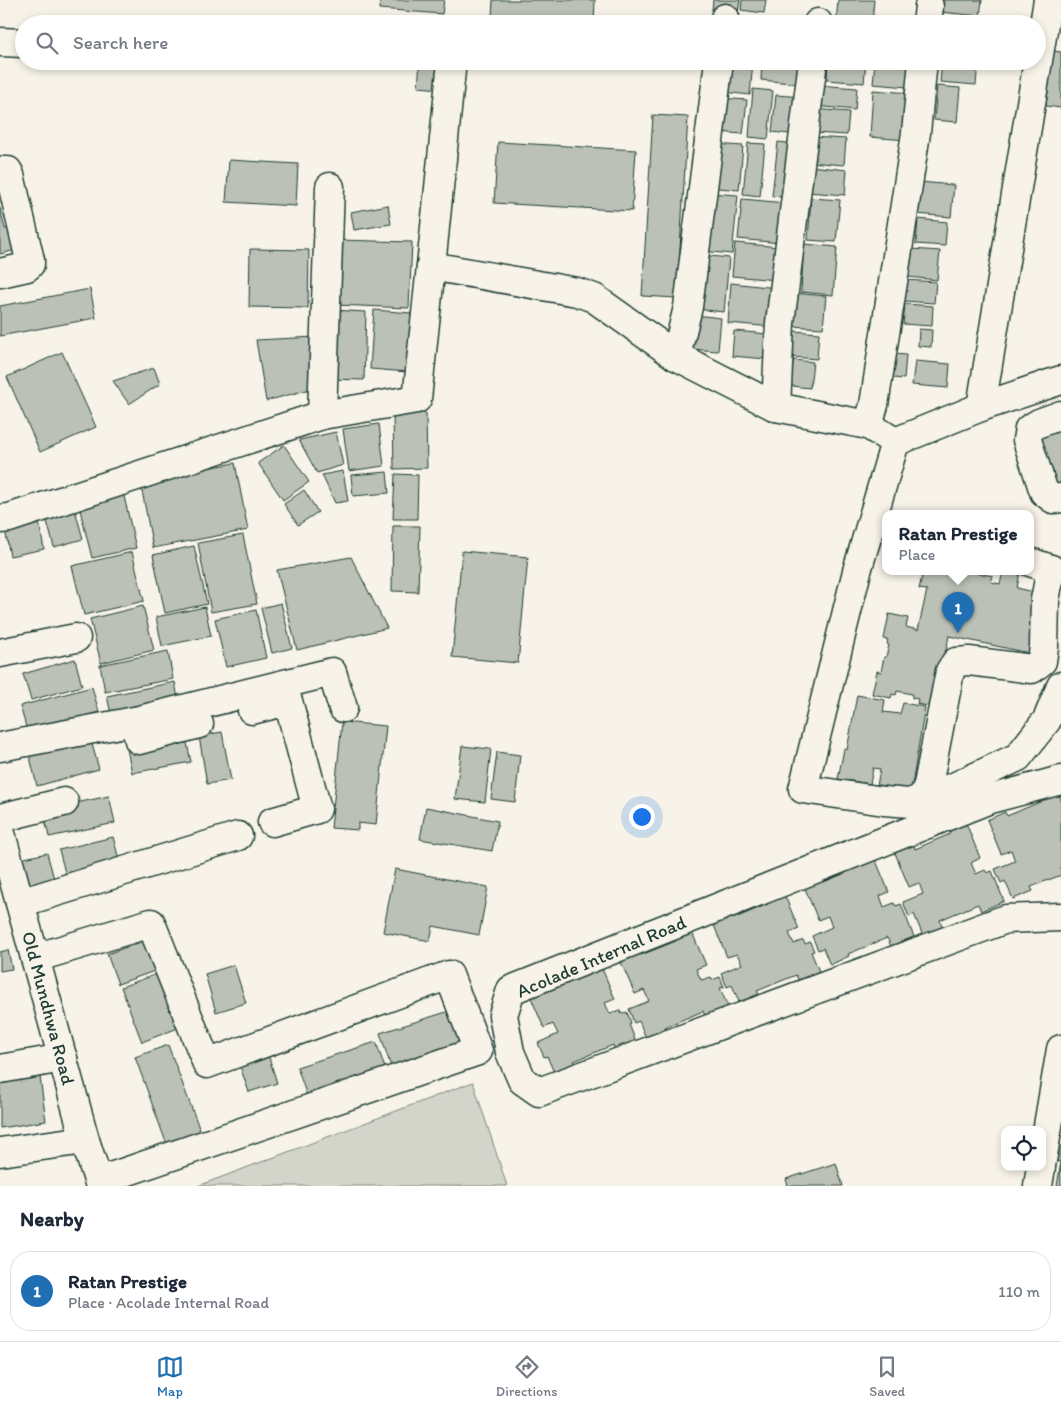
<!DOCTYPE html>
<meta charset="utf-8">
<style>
body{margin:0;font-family:Itim,sans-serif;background:#f6f6f7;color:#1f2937}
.controls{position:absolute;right:15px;bottom:15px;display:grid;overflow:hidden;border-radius:10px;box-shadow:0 2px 8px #0003}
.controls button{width:45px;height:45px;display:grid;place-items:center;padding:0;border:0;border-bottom:1px solid #e0e1e3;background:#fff;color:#1f2937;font:25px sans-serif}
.you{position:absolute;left:641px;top:816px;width:18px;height:18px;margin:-12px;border:4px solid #fff;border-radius:50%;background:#1a73e8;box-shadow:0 0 0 8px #1a73e833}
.badge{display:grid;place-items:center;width:32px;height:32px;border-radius:50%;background:#1f6fb2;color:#fff;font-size:16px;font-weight:700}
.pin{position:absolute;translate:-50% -41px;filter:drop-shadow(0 1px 2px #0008)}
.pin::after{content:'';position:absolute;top:26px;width:18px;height:15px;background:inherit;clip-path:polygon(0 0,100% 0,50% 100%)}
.popup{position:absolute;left:882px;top:510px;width:152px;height:65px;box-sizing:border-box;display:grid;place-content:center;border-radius:10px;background:#fff;filter:drop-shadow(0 1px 4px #0005);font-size:16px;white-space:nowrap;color:#747a83}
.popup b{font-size:19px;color:#1f2937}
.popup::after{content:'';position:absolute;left:50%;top:100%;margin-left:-10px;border:10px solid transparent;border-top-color:#fff}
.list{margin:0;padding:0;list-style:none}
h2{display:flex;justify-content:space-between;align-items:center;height:65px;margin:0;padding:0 20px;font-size:21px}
h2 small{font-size:16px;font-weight:400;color:#747a83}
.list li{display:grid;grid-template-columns:32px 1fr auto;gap:15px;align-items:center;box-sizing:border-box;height:80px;margin:0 10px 10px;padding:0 10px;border:1px solid #e0e1e3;border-radius:20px}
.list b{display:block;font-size:19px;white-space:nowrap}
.list p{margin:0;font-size:16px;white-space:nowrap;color:#747a83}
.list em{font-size:16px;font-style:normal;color:#747a83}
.icon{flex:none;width:28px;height:28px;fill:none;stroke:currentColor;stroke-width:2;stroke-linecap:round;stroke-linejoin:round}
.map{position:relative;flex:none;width:1061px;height:1186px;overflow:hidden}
.search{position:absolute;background:#fff;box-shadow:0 2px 8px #0003;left:15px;right:15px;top:15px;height:55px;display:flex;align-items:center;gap:12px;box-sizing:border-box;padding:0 18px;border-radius:28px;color:#747a83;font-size:19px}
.sheet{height:155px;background:#fff}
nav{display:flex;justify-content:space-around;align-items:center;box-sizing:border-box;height:70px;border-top:1px solid #e0e1e3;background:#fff;font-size:14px;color:#747a83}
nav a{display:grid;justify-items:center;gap:2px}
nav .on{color:#1f6fb2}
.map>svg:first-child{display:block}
.green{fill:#d3d5ca;stroke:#79897f}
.building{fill:#bbc1b6;stroke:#1f3d34}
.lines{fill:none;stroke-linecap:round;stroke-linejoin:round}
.minor-casing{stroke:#1f3d34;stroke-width:31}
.minor{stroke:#f7f3e8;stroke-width:28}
.labels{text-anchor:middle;stroke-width:5;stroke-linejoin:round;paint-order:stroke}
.street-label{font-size:19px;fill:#1f3d34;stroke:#f7f3e8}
</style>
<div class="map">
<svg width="1061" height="1186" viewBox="0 0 1061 1186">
<rect width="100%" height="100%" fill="#f7f3e8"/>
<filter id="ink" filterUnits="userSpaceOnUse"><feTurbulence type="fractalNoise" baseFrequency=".02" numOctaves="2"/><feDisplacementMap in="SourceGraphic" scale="10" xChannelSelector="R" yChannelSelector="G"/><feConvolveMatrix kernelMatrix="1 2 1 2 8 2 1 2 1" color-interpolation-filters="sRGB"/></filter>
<g filter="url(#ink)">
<path class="green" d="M473 1082 507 1186H198Z"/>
<g class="building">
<path d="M380 0H444L442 14 379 9Z"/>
<path d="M493 0H595L594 24 492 16Z"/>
<path d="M713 0H740L738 13 712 10Z"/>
<path d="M742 0H766L764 13 741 10Z"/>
<path d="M838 0H874L872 24H836Z"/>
<path d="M941 0H982L980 16 940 12Z"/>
<path d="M733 17 763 19V24H732Z"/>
<path d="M939 18 973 21V24H939Z"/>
<path d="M1053 51 1061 52V108L1046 106Z"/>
<path d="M420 61H442L440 89 418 87Z"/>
<path d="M725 61H753L750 95 723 92Z"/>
<path d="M762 61H803L801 84 761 80Z"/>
<path d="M828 61H866L864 83 827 80Z"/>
<path d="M875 61H910L908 87 873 84Z"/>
<path d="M942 61H978L976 85 940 82Z"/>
<path d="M817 85 857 88 855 110 816 106Z"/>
<path d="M937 86 960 88 957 122 934 120Z"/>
<path d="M753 89 773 91 768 139 749 137Z"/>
<path d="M873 90 910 93 906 140 870 137Z"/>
<path d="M776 95 803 97 799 135 772 132Z"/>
<path d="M720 98 747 100 743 134 717 132Z"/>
<path d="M815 109 849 112 847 135 813 133Z"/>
<path d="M653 115 688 117 677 298 642 296Z"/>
<path d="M812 137 846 139 844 165 810 162Z"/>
<path d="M498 142 636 150 632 211 494 203Z"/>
<path d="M778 142 796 144 791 198 772 196Z"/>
<path d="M748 143 765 144 760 196 743 194Z"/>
<path d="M714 144 743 146 739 190 710 187Z"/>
<path d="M229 160 298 164 296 206 226 202Z"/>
<path d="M810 166 847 170 845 195 808 192Z"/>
<path d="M919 182 954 185 951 217 916 214Z"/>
<path d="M708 193 738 195 732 254 702 251Z"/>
<path d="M811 198 840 200 836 242 808 240Z"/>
<path d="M742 199 786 203 781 243 738 239Z"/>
<path d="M388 205 391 224 354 230 351 212Z"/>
<path d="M0 208 5 229 15 227 20 249 0 254Z"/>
<path d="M918 219 947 222 945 246 916 244Z"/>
<path d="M338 240 412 242 409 308 336 305Z"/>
<path d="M735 243 780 247 777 280 732 276Z"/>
<path d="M804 244 837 247 833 295 801 292Z"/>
<path d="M250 249 309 250 308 308 249 307Z"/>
<path d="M911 249 940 251 937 280 908 277Z"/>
<path d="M701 255 729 258 724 312 696 309Z"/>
<path d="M905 280 936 282 934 303 904 301Z"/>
<path d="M731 283 777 288 773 327 728 323Z"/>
<path d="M90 289 96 318 0 336V306Z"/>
<path d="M793 293 826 296 823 328 790 326Z"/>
<path d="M905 304 933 306 932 326 903 324Z"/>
<path d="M332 310 366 312 364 380 330 379Z"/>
<path d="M374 310 411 313 408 372 370 369Z"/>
<path d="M695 315 721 318 718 351 691 349Z"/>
<path d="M919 329 932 330 931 347 918 346Z"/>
<path d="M734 331 769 334 766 359 732 356Z"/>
<path d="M794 331 819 333 817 359 792 357Z"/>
<path d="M316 337 318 387 266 401 256 340Z"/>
<path d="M62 352 96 427 40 452 7 377Z"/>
<path d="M895 354 906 355 904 379 893 378Z"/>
<path d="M793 360 813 362 810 388 791 386Z"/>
<path d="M915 361 950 364 948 388 912 385Z"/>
<path d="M154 368 160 384 129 404 113 381Z"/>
<path d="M426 413 427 468 394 469 393 414Z"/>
<path d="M1061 423V484L1057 486 1038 431Z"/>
<path d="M379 424 384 466 349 471 343 429Z"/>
<path d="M336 432 343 465 317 473 299 440Z"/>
<path d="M284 445 309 482 283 500 258 463Z"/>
<path d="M235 463 248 530 153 548 140 480Z"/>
<path d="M343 471 348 501 335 503 322 475Z"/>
<path d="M387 472 389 493 353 496 351 475Z"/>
<path d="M395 474 418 475 417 519H393Z"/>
<path d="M304 490 318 512 298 525 284 504Z"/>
<path d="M123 492 136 548 92 558 78 502Z"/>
<path d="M74 506 83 539 54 547 45 514Z"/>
<path d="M38 517 44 549 10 556 4 524Z"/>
<path d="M393 526H420L418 592 392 591Z"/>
<path d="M243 535 257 604 211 612 198 543Z"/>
<path d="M194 546 207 604 165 613 153 555Z"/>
<path d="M462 551 528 557 518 663 452 657Z"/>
<path d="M132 552 144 601 84 615 72 566Z"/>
<path d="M351 557 387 628 297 650 277 570Z"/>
<path d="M923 572H945L953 574 954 572H973L993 576 991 582 1000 584 1003 572H1020L1017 588 1034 592 1029 653 949 636 934 707 917 704 918 699 912 698V694L897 691 896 695 892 694 891 698 872 694 877 671 881 672 884 657H886L889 645 887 644 888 640 884 639 889 614 908 618 906 627 918 630 927 590 919 589Z"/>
<path d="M281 603 292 648 272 653 261 608Z"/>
<path d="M143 606 154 650 101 663 90 619Z"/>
<path d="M205 607 211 636 162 646 156 617Z"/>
<path d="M256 610 266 658 226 667 215 619Z"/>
<path d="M168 651 173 679 105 692 100 665Z"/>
<path d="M75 659 82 686 31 700 23 674Z"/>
<path d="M175 682 179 704 112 718 107 696Z"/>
<path d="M92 687 99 712 27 730 20 706Z"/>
<path d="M857 695 885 700 883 712 900 714 903 703 925 707 911 791 877 786 880 769 873 768 870 784 838 779 844 749 847 750Z"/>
<path d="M342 722 386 726 376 825 358 823V830L331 828Z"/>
<path d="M222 732 231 780 207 784 199 736Z"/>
<path d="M90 737 99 769 37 786 29 753Z"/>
<path d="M186 738 191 762 132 773 127 749Z"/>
<path d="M462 746 491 749 485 802 455 799Z"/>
<path d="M497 752 520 755 515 802 491 799Z"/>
<path d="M1057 790 1061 799V875L1031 887 1033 891 1013 899 1005 881 1001 883 995 869 1015 861 1011 850 1001 854 987 820 1005 812 1007 816 1042 801 1040 798Z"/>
<path d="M109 796 115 823 49 837 43 810Z"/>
<path d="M426 807 498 821 492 851 420 839Z"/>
<path d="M966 823 980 858 971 863 976 874 985 870 987 873 992 871 1004 901 981 911 978 904 940 920 943 928 923 936 914 914 909 917 903 902 923 894 919 883 909 887 895 853 914 845 915 849 950 834 949 830Z"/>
<path d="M113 837 121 867 67 880 59 850Z"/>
<path d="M47 853 54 879 26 886 20 859Z"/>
<path d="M874 856 889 892 880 896 884 907 894 903 896 906 901 904 914 937 891 946 887 938 848 954 849 956 830 965 823 948 818 950 812 936 832 927 828 916 818 920 804 886 823 878 824 882 859 867 858 864Z"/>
<path d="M395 869 488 887 479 935 433 926 430 941 383 932Z"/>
<path d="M784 894 799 929 789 933 794 944 803 940 805 944 810 942 814 951 811 952 819 971 798 980 796 975 757 991 759 994 739 1002 732 985 727 987 721 973 742 964 737 954 727 957 713 923 732 915 733 919 768 904 767 901Z"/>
<path d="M691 930 706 965 696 969 701 980 711 977 712 980 720 977 724 987 720 988 728 1007 705 1016 703 1011 665 1027 666 1030 646 1038 639 1021 634 1023 629 1009 649 1001 644 990 635 994 620 960 639 952 641 955 676 941 674 937Z"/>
<path d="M149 939 160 969 118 984 107 954Z"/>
<path d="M8 950 12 969 0 971V952Z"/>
<path d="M600 964 615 999 605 1003 610 1014 620 1010 621 1014 627 1012 631 1023 629 1024 636 1042 615 1050 613 1045 574 1061 576 1066 555 1075 547 1056 544 1057 538 1043 558 1034 553 1024 544 1028 529 993Z"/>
<path d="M234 965 246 1003 216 1012 205 974Z"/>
<path d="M157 974 178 1028 142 1042 121 987Z"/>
<path d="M459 1008 471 1044 392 1070 380 1033Z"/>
<path d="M376 1042 387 1074 308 1099 297 1067Z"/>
<path d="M168 1045 201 1133 167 1145 135 1057Z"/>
<path d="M266 1048 277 1083 249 1092 237 1058Z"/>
<path d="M40 1077 46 1121 0 1128V1083Z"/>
<path d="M1060 1140 1061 1186H1057L1061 1162 1057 1161Z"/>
<path d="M836 1163 843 1186H788L786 1179Z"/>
</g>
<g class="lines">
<g class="minor-casing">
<g id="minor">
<path d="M724 24 725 18"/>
<path d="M818 24V23"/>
<path d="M927 24 929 6"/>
<path d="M0 42 24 43"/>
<path d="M0 171H8L10 175 30 260V264L27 267 0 273"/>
<path d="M431 266 452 61"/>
<path d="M676 356 688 307 719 61"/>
<path d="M776 407 780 323 813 61"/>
<path d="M981 407 1048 0"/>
<path d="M322 415 330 187"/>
<path d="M1061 415 1039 423 1029 429 1027 440 1044 492 1053 499 1061 498"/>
<path d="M868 425 874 405 916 133 923 61"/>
<path d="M895 442 857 571 803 789 884 801 910 803 922 798 928 785 950 671 956 662 969 661 1032 669 1042 661 1044 647 1045 600 1051 569 1030 562"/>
<path d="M895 442 981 407 1061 380"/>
<path d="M0 519 9 518 322 415 417 399 431 266 577 292 594 298 676 356 776 407 868 425 895 442"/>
<path d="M0 653 76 638"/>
<path d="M252 710 288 701 317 809 272 822"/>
<path d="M135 721 139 740 199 724"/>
<path d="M0 747 135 721 332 672 343 708"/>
<path d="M1061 780 990 799 511 990 503 1015 510 1052 522 1080 539 1092 1006 919 1061 917"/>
<path d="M922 798 956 786 1018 757 1047 720 1061 686"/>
<path d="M0 818 64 802"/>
<path d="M0 830 85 1140 100 1186"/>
<path d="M20 903 238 836"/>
<path d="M35 958 151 923 207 1064 449 975 478 1051 99 1181"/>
<path d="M0 1069 63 1058"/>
<path d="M0 1152 85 1140"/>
<path d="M1042 1161 1061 1049"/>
<path d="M1038 1186 1041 1167"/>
</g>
</g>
<use href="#minor" class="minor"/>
</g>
</g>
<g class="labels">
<g class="street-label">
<text transform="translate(601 956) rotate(-23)" y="7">Acolade Internal Road</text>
<text transform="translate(49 1008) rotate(75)" y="7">Old Mundhwa Road</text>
</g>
</g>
</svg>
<div class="controls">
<button><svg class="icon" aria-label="locate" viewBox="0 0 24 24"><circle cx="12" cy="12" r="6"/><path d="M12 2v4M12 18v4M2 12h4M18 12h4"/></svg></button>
</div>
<div class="you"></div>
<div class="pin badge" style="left:958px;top:633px">1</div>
<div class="popup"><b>Ratan Prestige</b>Place</div>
<div class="search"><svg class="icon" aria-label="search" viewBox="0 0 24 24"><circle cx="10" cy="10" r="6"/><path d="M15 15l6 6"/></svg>Search here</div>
</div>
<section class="sheet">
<h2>Nearby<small></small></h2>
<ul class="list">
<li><span class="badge">1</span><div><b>Ratan Prestige</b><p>Place · Acolade Internal Road</p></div><em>110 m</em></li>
</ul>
</section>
<nav>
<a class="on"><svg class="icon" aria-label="map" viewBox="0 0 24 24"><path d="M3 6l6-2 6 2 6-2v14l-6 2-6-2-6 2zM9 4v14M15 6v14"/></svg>Map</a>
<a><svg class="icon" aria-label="directions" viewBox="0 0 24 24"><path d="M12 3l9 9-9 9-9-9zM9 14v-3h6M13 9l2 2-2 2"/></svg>Directions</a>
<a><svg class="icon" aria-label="saved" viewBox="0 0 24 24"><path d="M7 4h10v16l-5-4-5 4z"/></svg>Saved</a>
</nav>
